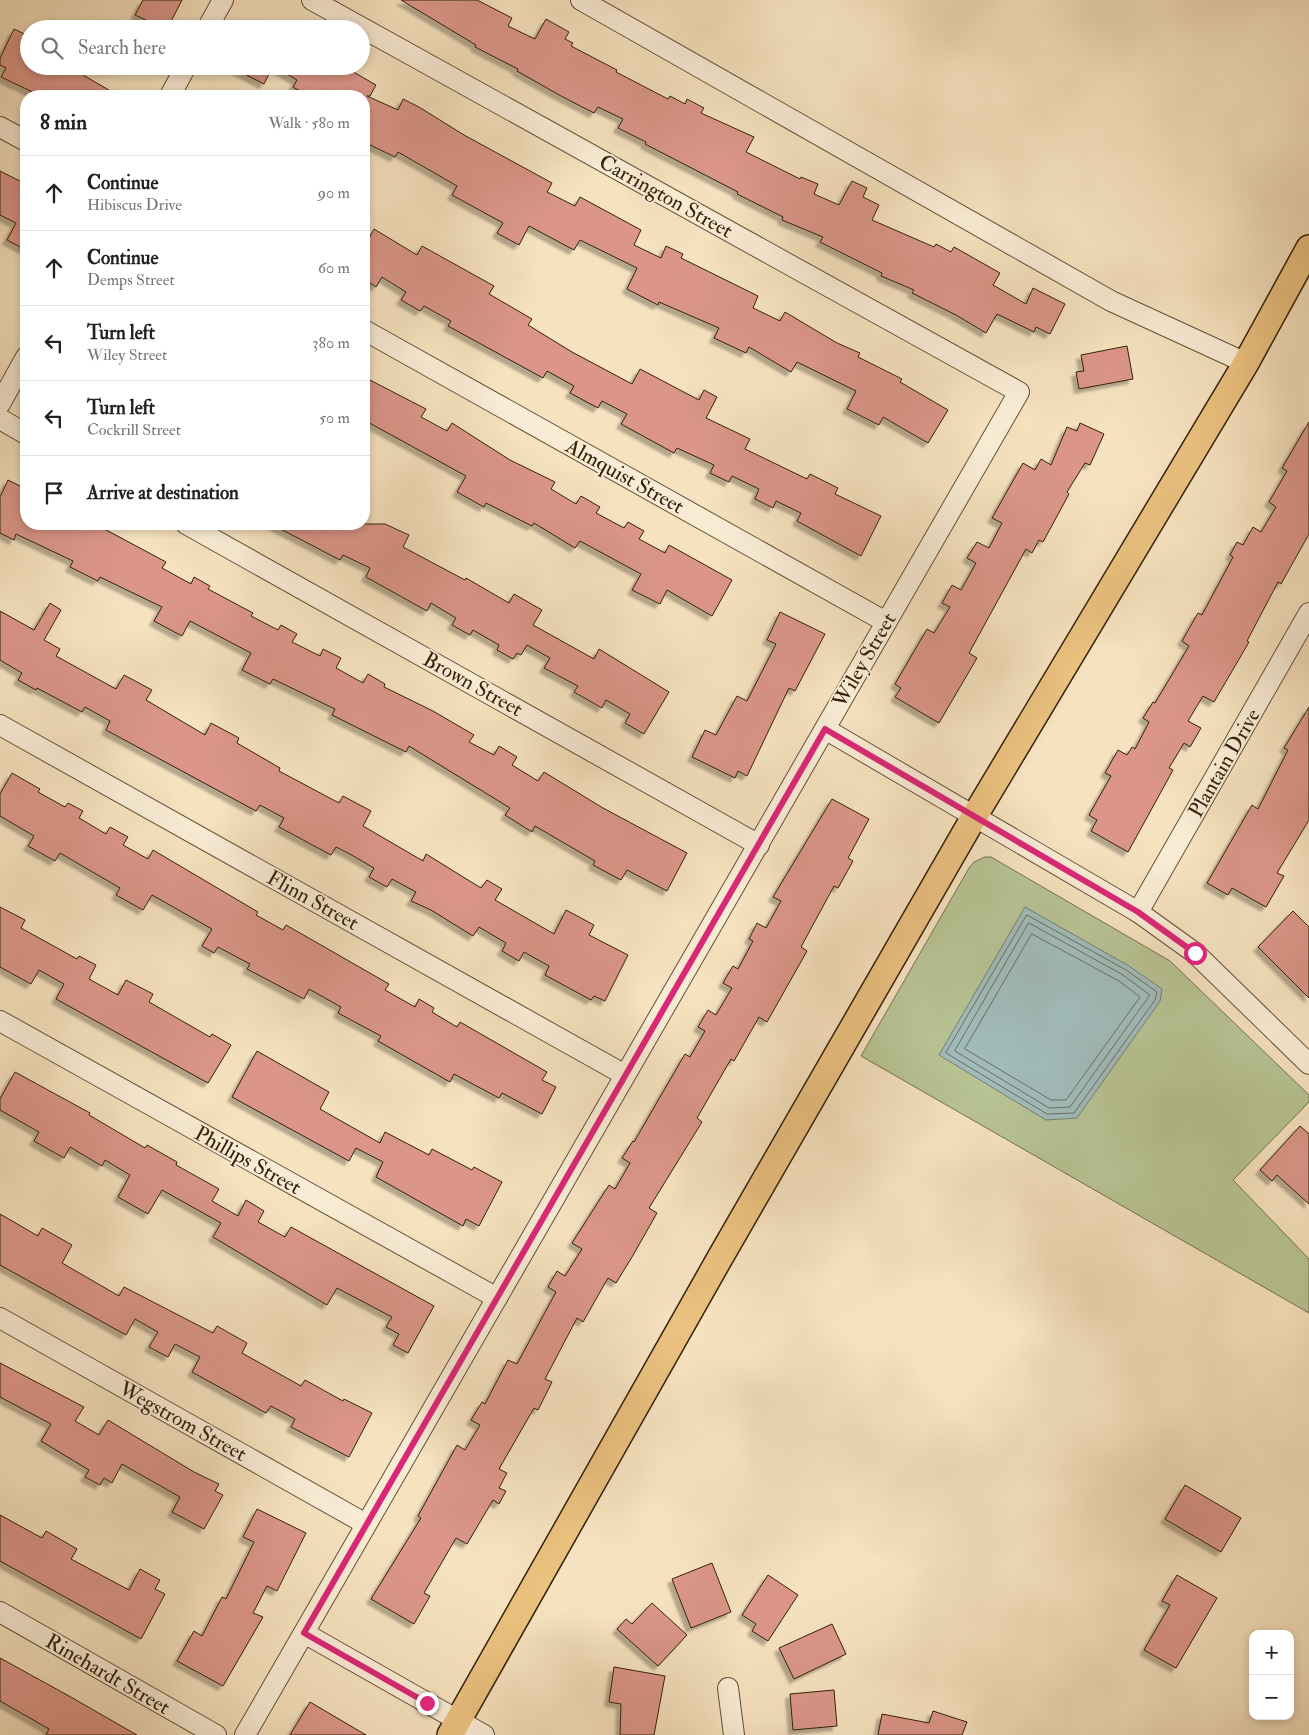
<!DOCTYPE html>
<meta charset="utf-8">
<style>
body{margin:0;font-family:"IM FELL Double Pica",serif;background:#f2f2f2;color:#222}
.controls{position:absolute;right:15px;bottom:15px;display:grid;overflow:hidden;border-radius:10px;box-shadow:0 2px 8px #0003}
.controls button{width:45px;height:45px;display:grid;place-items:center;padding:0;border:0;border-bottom:1px solid #e0e0e0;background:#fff;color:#222;font:25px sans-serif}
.stop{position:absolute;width:15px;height:15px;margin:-11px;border:4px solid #db2777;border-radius:50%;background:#fff}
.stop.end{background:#db2777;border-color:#fff;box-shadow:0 1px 5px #0008}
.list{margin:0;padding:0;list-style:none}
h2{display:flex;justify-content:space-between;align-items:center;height:65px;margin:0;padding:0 20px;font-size:21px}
h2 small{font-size:16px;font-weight:400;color:#767676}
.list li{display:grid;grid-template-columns:32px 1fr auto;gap:15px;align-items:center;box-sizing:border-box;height:75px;padding:0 20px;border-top:1px solid #e0e0e0}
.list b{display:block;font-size:19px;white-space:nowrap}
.list p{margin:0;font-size:16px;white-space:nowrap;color:#767676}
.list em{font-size:16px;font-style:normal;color:#767676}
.icon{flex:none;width:28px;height:28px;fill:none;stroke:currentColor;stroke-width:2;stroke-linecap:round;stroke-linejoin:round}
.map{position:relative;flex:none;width:1309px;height:1735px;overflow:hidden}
.search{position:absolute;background:#fff;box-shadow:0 2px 8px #0003;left:20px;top:20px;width:350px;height:55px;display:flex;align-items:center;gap:12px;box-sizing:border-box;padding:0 18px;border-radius:28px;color:#767676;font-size:19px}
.panel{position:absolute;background:#fff;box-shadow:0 2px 8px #0003;left:20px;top:90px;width:350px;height:440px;border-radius:20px}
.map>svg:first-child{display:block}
.green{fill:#b8c495;stroke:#757250}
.water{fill:#a1bcbb;stroke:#757e74}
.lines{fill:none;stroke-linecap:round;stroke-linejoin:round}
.shore{stroke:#6a6e62;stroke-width:1}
.building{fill:#db9689;stroke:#32210a;filter:url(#shadow)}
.minor-casing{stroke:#635137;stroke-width:22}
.major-casing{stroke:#32210a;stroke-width:28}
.minor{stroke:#f9ecd5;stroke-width:20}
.major{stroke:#ebc180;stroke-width:25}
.route{stroke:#db2777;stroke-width:6}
.labels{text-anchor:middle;stroke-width:4;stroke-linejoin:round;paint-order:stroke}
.street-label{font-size:21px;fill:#32210a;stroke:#f9ecd5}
</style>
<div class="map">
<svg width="1309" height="1735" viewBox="0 0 1309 1735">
<defs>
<filter id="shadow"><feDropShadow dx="-4.5" dy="4.5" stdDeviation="1" flood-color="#0004"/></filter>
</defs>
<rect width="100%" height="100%" fill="#f6e2bf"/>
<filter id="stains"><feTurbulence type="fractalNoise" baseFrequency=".004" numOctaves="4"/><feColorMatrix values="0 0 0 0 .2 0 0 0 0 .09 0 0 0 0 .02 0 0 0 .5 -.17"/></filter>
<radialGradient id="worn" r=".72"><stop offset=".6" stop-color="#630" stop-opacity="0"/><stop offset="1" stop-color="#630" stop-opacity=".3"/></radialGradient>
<path class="green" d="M985 857H991L1170 961 1309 1095V1102L1233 1180 1309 1259V1313L861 1056 969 868 974 862Z"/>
<path class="water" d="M1025 907 1129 966 1162 989 1160 1001 1077 1118 1046 1120 939 1055Z"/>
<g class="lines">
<g class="shore">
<path d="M1027 915 1126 970 1157 992 1155 1000 1074 1113 1047 1114 946 1053Z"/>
<path d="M1029 923 1123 975 1150 995 1070 1107 1049 1108 955 1051Z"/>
<path d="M1032 934 1119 981 1140 997 1066 1100H1051L965 1049Z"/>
</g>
</g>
<g class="building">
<path d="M143 0H182L167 29H149L152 23 135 15Z"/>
<path d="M401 0H477L512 18 508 26 535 39 546 19 569 32 565 39 573 43 571 46 617 70 616 72 668 99 670 96 685 104 687 99 704 108 701 113 754 137 746 152 800 179 801 177 818 184 814 194 839 205 852 181 867 188 863 197 879 205 872 220 934 247 936 244 951 252 954 247 970 256 1000 273 993 285 1026 304 1033 288 1065 304 1050 334 1036 327 1034 332 997 314 986 333 956 315 912 293 914 290 881 276 882 273 820 242 823 237 782 220 783 217 737 194 738 192 645 144 646 142 618 128 623 119 598 107 594 113 561 96 517 71 518 69 475 47 476 45Z"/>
<path d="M14 29 29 36V66H88L83 75 119 96H41L1 77 6 68 0 65V58Z"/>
<path d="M229 66H273L264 84Z"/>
<path d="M273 66H343L376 85 370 96H367L398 110 403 99 419 107 464 135 552 183 547 192 575 206 580 197 641 230 634 245 661 258 666 246 683 254 681 258 758 296 753 308 780 321 785 312 837 343 860 353 858 357 902 379 900 382 948 410 928 443 883 417 879 425 847 409 856 391 797 362 791 372 749 347 746 353 714 338 719 328 659 302 658 305 627 289 637 268 580 240 574 250 529 226 519 245 497 233 503 223 452 195 457 186 398 152 395 157 364 142V96H309L293 87 297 80Z"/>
<path d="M0 171 26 184V250L7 240 16 223 0 215Z"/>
<path d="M374 229 417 255 422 246 494 286 489 294 532 319 528 325 572 352 632 384 640 369 699 400 704 390 717 397 706 418 750 439 745 449 807 479 810 474 838 488 835 494 881 516 861 556 797 521 801 513 776 501 773 508 755 499 759 489 732 476 729 482 710 473 714 465 677 448 674 453 621 424 627 414 602 401 598 408 570 393 574 386 547 371 543 378 448 326 451 321 424 306 420 311 401 300 406 292 382 277 376 287 364 279V247Z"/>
<path d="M1127 346 1133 379 1079 389 1076 372 1084 371 1081 355Z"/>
<path d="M364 377 426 409 421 417 447 431 452 423 510 460 555 482 551 489 576 504 581 496 600 507 596 513 624 528 628 522 644 531 639 539 665 553 669 545 732 580 712 616 667 590 660 604 632 590 641 574 580 541 575 548 534 523 532 526 486 503 484 507 457 492 466 476 364 420Z"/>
<path d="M1309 422V534L1281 584 1278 582 1247 641 1249 642 1214 702 1203 696 1188 721 1201 728 1190 747 1184 743 1169 768 1173 770 1128 852 1091 831 1097 820 1089 815 1111 776 1105 773 1118 750 1127 755 1132 747 1135 749 1149 722 1143 718 1153 702 1155 703 1189 646 1182 641 1198 613 1202 615 1233 557 1230 555 1237 542 1243 545 1253 527 1261 532 1276 507 1269 502 1287 471 1282 468Z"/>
<path d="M1080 423 1104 434 1090 465 1085 463 1067 492 1069 494 1043 542 1039 540 1032 553 1026 549 969 653 977 658 939 723 895 697 901 688 895 684 927 629 934 633 950 607 942 603 952 585 961 590 976 563 967 558 977 542 989 548 1002 523 992 518 1023 463 1035 470 1041 459 1051 465 1067 427 1077 431Z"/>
<path d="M8 480 26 489V524H95L166 562 162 568 191 584 194 577 210 586 208 589 253 613 251 616 278 630 281 625 297 634 292 642 320 656 323 649 341 658 336 668 363 683 368 674 385 684 384 687 433 711 474 735 469 742 494 755 499 746 517 757 512 765 538 781 544 772 603 808 687 853 667 891 627 870 621 880 593 865 595 861 535 826 532 832 505 815 510 808 409 746 406 752 332 715 335 709 273 679 270 684 242 670 251 653 190 621 182 636 154 621 162 607 100 577 98 581 70 567 73 561 16 534 14 540 0 533V497Z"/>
<path d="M271 524H385L409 535 403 547 465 580 466 578 509 603 514 594 542 610 533 625 594 659 599 649 669 692 644 734 625 723 630 714 606 700 602 708 574 692 578 686 544 668 550 658 527 645 521 655 517 653 513 659 497 650 499 645 473 630 470 635 452 625 456 618 431 603 427 611 366 577 370 568 343 555 340 560Z"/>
<path d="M50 603 61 610 44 640 60 649 56 656 116 689 124 675 152 690 146 700 205 735 211 723 239 738 237 743 280 768 279 771 339 803 343 796 371 811 363 826 423 861 426 854 481 888 487 880 502 889 495 900 554 934 566 910 594 925 589 935 628 955 605 1001 594 996 591 1000 545 975 549 966 524 952 519 961 502 951 506 943 479 927 473 936 431 910 411 901 416 892 392 879 387 887 369 877 374 868 348 853 336 847 331 855 279 827 284 818 260 805 256 811 106 730 110 721 85 707 82 712 37 688 36 690 18 680 22 673 0 660V611L34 630Z"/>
<path d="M780 612 825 634 795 691 789 688 747 776 738 771 735 778 692 757 705 730 716 735 737 696 747 701 776 644 767 640Z"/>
<path d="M1309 707V820L1277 873 1284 876 1266 907 1232 888 1228 895 1207 883 1252 805 1258 809 1288 750 1284 748Z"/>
<path d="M12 773 40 789 38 792 65 807 68 803 83 811 79 818 106 834 110 827 128 837 123 845 148 859 153 850 258 912 256 915 283 930 286 925 389 984 385 990 415 1007 419 999 434 1008 432 1012 457 1027 460 1022 547 1072 542 1080 556 1087 542 1114 502 1093 499 1098 454 1074 450 1082 378 1041 381 1036 338 1013 341 1007 309 989 304 999 247 969 250 964 218 947 214 953 202 946 212 929 152 895 143 910 116 895 120 888 60 853 55 861 28 846 34 836 0 816V794Z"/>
<path d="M832 799 869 819 848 858 853 861 838 888 834 886 801 947 807 951 767 1022 759 1017 734 1061 731 1059 697 1118 702 1122 649 1208 657 1213 632 1257 616 1283 608 1278 583 1322 577 1318 545 1379 552 1382 538 1410 534 1408 499 1469 507 1473 499 1488 506 1491 499 1504 493 1500 467 1544 456 1538 424 1593 430 1596 414 1624 371 1599 421 1518 418 1516 457 1445 465 1450 480 1425 471 1420 482 1402 485 1404 508 1360 517 1364 556 1292 548 1287 557 1271 565 1276 582 1249 572 1243 609 1185 615 1189 630 1163 622 1158 633 1141 634 1142 685 1054 690 1057 705 1031 698 1027 708 1010 716 1015 732 988 723 983 733 966 738 969 753 941 749 939 757 923 766 928 781 901 773 897Z"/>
<path d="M0 907 25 920 21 928 77 959 79 956 96 965 89 979 118 995 126 980 153 994 149 1002 210 1037 212 1034 231 1045 208 1083 56 999 64 984 39 970 31 984 0 967Z"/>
<path d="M1293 911 1309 927V998L1258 947Z"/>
<path d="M257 1051 329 1092 320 1109 380 1143 385 1132 429 1155 432 1149 472 1170 474 1167 502 1182 479 1226 466 1219 463 1226 376 1177 383 1162 356 1148 349 1161 232 1097Z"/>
<path d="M15 1072 90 1113 89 1115 145 1148 147 1145 177 1162 176 1165 219 1189 212 1201 238 1216 246 1200 264 1211 258 1222 285 1237 291 1227 434 1306 408 1353 393 1345 399 1334 386 1327 392 1317 337 1288 327 1305 213 1237 221 1223 162 1190 148 1214 118 1197 130 1175 105 1160 102 1166 70 1147 64 1158 34 1141 39 1132 0 1110V1099Z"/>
<path d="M1300 1126 1309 1134V1204L1277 1175 1272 1181 1260 1170Z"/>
<path d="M0 1214 38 1236 42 1228 72 1245 62 1263 119 1296 124 1287 213 1333 217 1326 247 1343 242 1353 301 1386 305 1380 343 1401 344 1399 372 1413 349 1457 291 1427 295 1419 271 1406 266 1413 192 1372 200 1357 175 1344 168 1357 149 1347 158 1332 135 1319 126 1335 0 1265Z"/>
<path d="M0 1363 84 1407 75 1421 99 1435 108 1420 194 1472 219 1484 215 1491 223 1495 204 1529 172 1512 180 1497 122 1464 112 1483 104 1478 100 1485 85 1477 89 1470 41 1441 51 1424 0 1397Z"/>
<path d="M1185 1485 1241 1518 1221 1552 1165 1519Z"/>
<path d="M257 1509 306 1533 277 1591 267 1586 253 1613 263 1617 223 1686 177 1661 194 1631 202 1636 222 1597 226 1599 254 1542 243 1537Z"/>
<path d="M0 1515 42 1538 46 1531 77 1549 71 1559 129 1590 140 1569 160 1580 155 1589 165 1594 141 1639 0 1561Z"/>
<path d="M712 1563 731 1612 691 1628 672 1579Z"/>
<path d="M768 1575 798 1595 768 1641 752 1631 756 1624 742 1615Z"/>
<path d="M1177 1575 1217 1598 1176 1668 1144 1650 1170 1605 1162 1601Z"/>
<path d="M652 1603 687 1635 658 1666 617 1629 626 1619 632 1624Z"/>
<path d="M832 1624 846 1654 794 1679 779 1648Z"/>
<path d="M0 1658 69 1696 137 1735H46L49 1729 0 1701Z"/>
<path d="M614 1667 665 1676 654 1735H620L621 1704 609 1702Z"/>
<path d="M834 1690 837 1726 793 1730 790 1694Z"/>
<path d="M310 1702 366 1735H290Z"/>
<path d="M933 1711 967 1722 962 1735H878L882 1714 929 1723Z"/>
</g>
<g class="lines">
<g class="minor-casing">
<g id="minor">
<path d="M581 0 1111 301 1246 363"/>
<path d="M207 29 223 0"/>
<path d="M170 96 186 66"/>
<path d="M0 127 26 141"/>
<path d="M364 330 886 622"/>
<path d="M0 404 26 357"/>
<path d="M0 419 26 434"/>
<path d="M186 524 759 845"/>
<path d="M0 725 625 1075"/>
<path d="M825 729 1138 912 1195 953 1309 1064"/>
<path d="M1138 912 1309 613"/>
<path d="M0 1021 497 1298"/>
<path d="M0 1318 366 1524"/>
<path d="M0 1612 216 1735"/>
<path d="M304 1633 484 1735"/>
<path d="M728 1688 734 1735"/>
<path d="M245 1735 1019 392 312 0"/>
</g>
</g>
<g class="major-casing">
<path id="major" d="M450 1735 721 1256 974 817 1246 363 1309 248"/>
</g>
<use href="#minor" class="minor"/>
<use href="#major" class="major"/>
</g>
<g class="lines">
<path class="route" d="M427 1703 304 1633 825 729 1138 912 1195 953"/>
</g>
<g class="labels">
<g class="street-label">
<text transform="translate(666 196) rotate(29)" y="7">Carrington Street</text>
<text transform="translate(625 476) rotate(29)" y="7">Almquist Street</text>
<text transform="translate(864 660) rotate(-60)" y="7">Wiley Street</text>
<text transform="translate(473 684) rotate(29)" y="7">Brown Street</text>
<text transform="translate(1224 763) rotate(-60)" y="7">Plantain Drive</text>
<text transform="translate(313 900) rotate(29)" y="7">Flinn Street</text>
<text transform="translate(248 1160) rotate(29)" y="7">Phillips Street</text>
<text transform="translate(183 1421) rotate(29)" y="7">Wegstrom Street</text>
<text transform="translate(108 1674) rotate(30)" y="7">Rinehardt Street</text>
</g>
</g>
<rect width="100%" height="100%" filter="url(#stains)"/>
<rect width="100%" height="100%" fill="url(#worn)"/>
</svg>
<div class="controls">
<button>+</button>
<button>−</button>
</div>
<div class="stop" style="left:1195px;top:953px"></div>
<div class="stop end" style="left:427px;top:1703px"></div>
<div class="search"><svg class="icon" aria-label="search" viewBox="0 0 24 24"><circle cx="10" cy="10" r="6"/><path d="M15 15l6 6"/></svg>Search here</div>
<section class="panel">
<h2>8 min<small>Walk · 580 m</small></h2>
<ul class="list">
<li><svg class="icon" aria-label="ahead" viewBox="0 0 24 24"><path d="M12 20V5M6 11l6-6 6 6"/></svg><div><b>Continue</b><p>Hibiscus Drive</p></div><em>90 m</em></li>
<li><svg class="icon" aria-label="ahead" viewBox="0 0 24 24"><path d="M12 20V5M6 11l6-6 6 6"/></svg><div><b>Continue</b><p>Demps Street</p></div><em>60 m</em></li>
<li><svg class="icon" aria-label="left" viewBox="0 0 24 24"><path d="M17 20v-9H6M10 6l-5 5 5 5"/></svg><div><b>Turn left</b><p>Wiley Street</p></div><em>380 m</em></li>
<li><svg class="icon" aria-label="left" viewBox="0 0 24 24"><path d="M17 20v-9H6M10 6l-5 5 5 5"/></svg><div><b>Turn left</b><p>Cockrill Street</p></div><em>50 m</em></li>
<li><svg class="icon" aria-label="arrive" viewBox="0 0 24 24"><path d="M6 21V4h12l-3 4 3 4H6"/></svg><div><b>Arrive at destination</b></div></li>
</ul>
</section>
</div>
